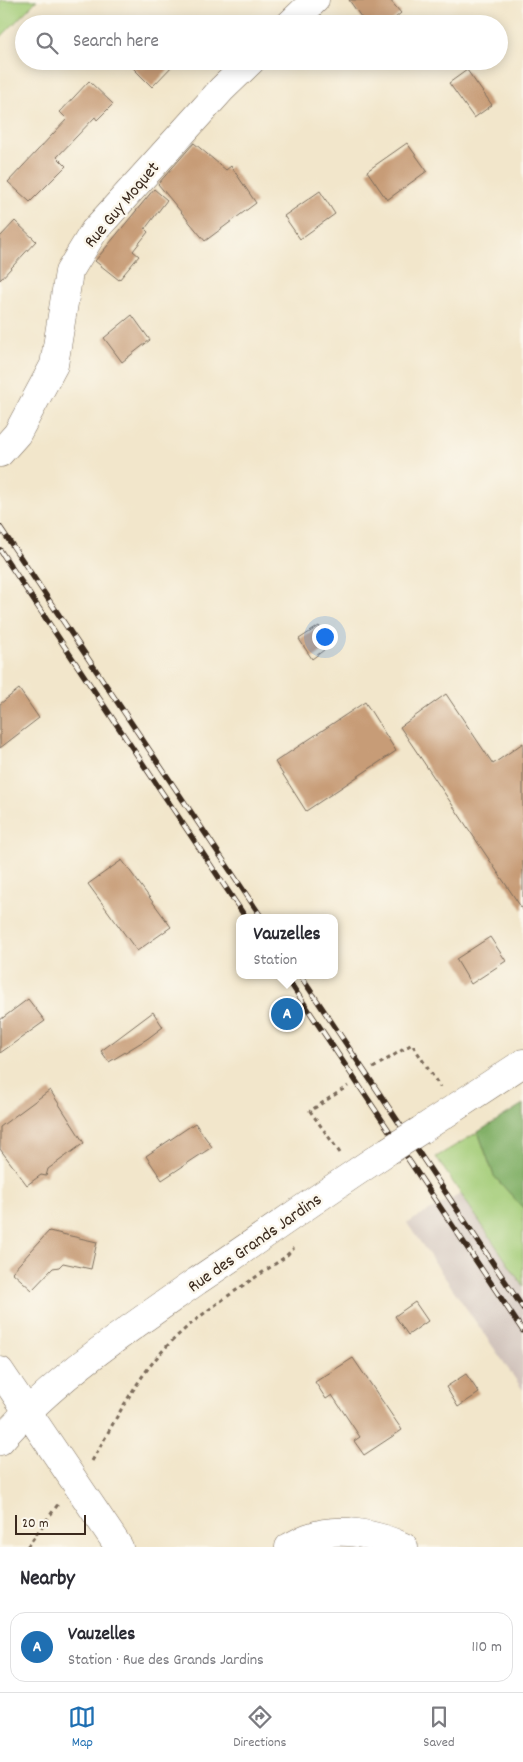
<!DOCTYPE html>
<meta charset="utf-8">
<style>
body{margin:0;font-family:Dekko,sans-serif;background:#f7f7f7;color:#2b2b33}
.scale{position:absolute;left:15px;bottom:12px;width:71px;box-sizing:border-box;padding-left:5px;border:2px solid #3b2a1e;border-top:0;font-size:14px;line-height:18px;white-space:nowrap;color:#3b2a1e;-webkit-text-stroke:4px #fbf7ec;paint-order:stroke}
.you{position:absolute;left:324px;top:636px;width:18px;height:18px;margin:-12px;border:4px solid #fff;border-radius:50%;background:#1a73e8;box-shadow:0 0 0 8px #1a73e833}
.badge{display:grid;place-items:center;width:32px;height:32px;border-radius:50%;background:#1f6fb2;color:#fff;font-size:16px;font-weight:700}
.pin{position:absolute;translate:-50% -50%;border:2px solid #fff;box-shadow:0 1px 5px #0006}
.popup{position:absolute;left:236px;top:914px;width:102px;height:65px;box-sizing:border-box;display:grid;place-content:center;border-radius:10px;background:#fff;filter:drop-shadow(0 1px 4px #0005);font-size:16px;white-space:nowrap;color:#7c7c81}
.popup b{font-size:19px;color:#2b2b33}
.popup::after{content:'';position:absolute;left:50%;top:100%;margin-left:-10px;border:10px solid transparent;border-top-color:#fff}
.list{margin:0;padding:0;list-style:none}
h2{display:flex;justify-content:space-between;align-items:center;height:65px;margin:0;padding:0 20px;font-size:21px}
h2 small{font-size:16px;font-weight:400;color:#7c7c81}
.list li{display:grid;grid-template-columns:32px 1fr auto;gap:15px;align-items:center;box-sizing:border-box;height:70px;margin:0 10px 10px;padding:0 10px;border:1px solid #e1e1e2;border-radius:15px}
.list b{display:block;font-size:19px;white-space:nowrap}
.list p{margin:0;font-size:16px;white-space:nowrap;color:#7c7c81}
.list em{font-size:16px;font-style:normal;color:#7c7c81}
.icon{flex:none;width:28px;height:28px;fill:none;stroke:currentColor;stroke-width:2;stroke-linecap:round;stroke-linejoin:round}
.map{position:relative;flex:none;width:523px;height:1547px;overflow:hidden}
.search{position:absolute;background:#fff;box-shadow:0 2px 12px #0003;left:15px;right:15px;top:15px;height:55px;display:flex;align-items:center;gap:12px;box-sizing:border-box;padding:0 18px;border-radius:28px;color:#7c7c81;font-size:19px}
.sheet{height:145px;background:#fff}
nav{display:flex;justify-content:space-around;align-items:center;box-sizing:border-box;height:70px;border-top:1px solid #e1e1e2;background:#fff;font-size:14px;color:#7c7c81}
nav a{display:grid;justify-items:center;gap:2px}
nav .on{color:#1f6fb2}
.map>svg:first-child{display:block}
.industrial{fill:#cfc1ba}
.green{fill:#a3cc77;stroke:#6f7b4a}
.forest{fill:#82b068;stroke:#5e6d43}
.building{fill:#c79c77}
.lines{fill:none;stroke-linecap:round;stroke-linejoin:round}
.minor-casing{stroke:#7b6c5b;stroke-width:29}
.major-casing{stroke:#7b6c5b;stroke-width:29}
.path{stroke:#7b6c5b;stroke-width:3;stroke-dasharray:4 4;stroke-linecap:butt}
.minor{stroke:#fff;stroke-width:28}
.major{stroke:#fff;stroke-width:28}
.rail-casing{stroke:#3b2a1e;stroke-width:5.5}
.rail{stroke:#fbf7ec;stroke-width:4;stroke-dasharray:11;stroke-linecap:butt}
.major-bridge-casing{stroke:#7b6c5b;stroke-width:29;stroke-linecap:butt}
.major-bridge{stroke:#fff;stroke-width:28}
.labels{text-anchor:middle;stroke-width:5;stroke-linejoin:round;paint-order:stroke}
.street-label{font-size:18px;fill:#3b2a1e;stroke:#fbf7ec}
</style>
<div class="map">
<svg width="523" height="1547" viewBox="0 0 523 1547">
<rect width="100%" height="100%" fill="#fbf7ec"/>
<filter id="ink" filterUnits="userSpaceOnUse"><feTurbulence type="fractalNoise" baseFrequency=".02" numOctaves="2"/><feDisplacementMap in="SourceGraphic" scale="10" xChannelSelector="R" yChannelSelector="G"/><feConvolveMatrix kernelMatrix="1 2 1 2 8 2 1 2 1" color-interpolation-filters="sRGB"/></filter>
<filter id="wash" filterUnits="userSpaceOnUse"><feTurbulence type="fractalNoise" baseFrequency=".0096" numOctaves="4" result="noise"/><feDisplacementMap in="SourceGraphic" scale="20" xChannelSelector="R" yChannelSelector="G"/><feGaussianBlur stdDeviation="1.12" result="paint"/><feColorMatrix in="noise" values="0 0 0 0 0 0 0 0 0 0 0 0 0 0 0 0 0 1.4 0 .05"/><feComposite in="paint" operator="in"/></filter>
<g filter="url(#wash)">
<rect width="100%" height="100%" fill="#f2e6cb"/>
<path class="industrial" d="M494 1176 523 1208V1390L407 1223Z"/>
<g class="green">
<path d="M0 0H37L0 38Z"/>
<path d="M478 1132 494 1176 523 1207V1286L436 1157Z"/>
</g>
<path class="forest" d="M523 1104V1208L494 1176 478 1132Z"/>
<g id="blocks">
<g class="building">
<path d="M349 0H390L401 13 388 24H366Z"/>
<path d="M126 61H177L152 87Z"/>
<path d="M467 70 492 105 474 118 449 83Z"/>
<path d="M89 81 113 104 97 120 95 117 57 157 66 166 30 202 8 182 67 119 60 112Z"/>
<path d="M194 143 226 170 231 166 256 203 205 241 158 184Z"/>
<path d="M407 143 427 171 387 200 367 171Z"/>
<path d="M154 189 167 200 145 229 148 232 133 251 139 256 119 280 95 261Z"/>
<path d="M320 191 335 214 300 239 284 216Z"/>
<path d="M15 221 36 241 0 280V237Z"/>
<path d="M132 315 150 340 122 362 104 338Z"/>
<path d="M319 626 332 644 312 659 299 639Z"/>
<path d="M19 689 39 718 0 748V704Z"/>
<path d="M446 694 493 764 523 743V910L400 727Z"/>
<path d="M365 702 396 751 306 811 275 762Z"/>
<path d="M122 860 171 927 137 951 88 884Z"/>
<path d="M490 937 506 961 471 984 456 959Z"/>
<path d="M28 999 45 1021 0 1053V1020Z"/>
<path d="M153 1012 163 1027 147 1039 109 1062 101 1051Z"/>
<path d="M50 1090 84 1143 48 1169 46 1176 41 1175 27 1185 0 1149V1127Z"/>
<path d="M195 1123 212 1147 162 1180 146 1156Z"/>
<path d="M49 1231 97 1242 91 1269 63 1263 59 1267 53 1268 32 1290 12 1272Z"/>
<path d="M415 1302 428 1321 408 1335 395 1316Z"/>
<path d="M353 1358 402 1430 364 1455 354 1441 360 1437 332 1395 326 1399 315 1382Z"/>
<path d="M466 1374 479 1393 458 1407 446 1387Z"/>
</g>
</g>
</g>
<g filter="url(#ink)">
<use href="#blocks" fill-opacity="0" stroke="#7b6c5b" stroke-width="1"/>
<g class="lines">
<g class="minor-casing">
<g id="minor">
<path d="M290 24 315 0"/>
<path d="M0 453 17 434 54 365 69 272 94 231 222 89 251 61"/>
<path d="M0 1371 119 1547"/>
<path d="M289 1547C296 1544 303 1539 310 1537 338 1526 378 1534 404 1547"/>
</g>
</g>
<g class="major-casing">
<g id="major">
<path d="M421 1130 523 1063"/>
<path d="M0 1441C54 1378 129 1329 197 1281 261 1238 324 1193 388 1151"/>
</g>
</g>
<g class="path">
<path d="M373 1068 412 1044 440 1087"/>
<path d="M340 1153 310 1111 348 1086"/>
<path d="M92 1461C115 1421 135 1380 167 1346 201 1311 245 1285 285 1257L294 1248"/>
<path d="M27 1547 59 1503"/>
</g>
<use href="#minor" class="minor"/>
<use href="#major" class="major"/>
<g class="rail-casing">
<g id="rail">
<path d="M0 527 262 918"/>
<path d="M0 550 246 918"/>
<path d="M285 975 523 1331"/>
<path d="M300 975 523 1308"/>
</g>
</g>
<use href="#rail" class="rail"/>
<g class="major-bridge-casing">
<path id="major-bridge" d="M388 1151 421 1130"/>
</g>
<use href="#major-bridge" class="major-bridge"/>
</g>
</g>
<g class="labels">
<g class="street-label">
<text transform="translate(121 204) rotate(-50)" y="6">Rue Guy Moquet</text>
<text transform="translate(254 1242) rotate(-35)" y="6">Rue des Grands Jardins</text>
</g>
</g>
</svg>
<div class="scale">20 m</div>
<div class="you"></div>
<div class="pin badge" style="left:287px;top:1014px">A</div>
<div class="popup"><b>Vauzelles</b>Station</div>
<div class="search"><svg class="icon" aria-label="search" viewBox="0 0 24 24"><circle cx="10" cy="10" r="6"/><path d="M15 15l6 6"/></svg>Search here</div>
</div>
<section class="sheet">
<h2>Nearby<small></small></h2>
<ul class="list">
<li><span class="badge">A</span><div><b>Vauzelles</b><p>Station · Rue des Grands Jardins</p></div><em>110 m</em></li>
</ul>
</section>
<nav>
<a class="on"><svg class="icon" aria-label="map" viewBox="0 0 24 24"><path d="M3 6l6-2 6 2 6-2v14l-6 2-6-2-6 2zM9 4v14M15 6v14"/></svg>Map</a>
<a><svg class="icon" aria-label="directions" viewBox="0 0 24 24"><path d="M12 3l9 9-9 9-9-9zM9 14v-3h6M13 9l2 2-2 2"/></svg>Directions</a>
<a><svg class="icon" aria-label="saved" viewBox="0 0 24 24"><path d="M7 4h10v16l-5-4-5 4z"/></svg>Saved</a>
</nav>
